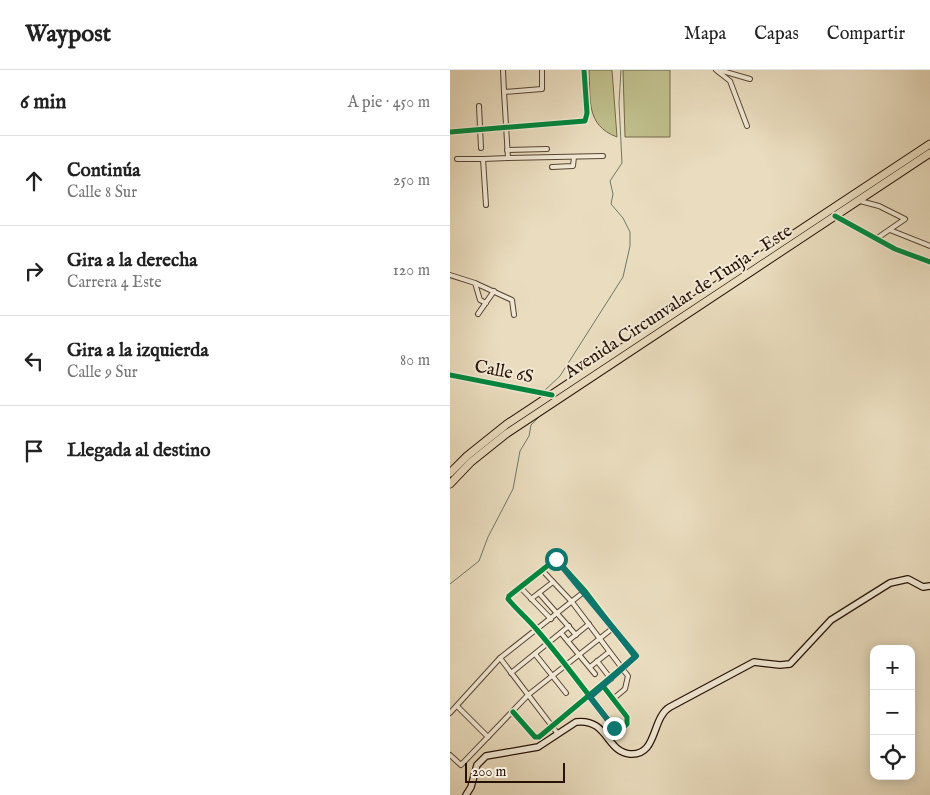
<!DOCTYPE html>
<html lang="es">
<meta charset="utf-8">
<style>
body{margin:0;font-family:"IM FELL English",serif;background:#f6f6f6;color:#222}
.controls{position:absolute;right:15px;bottom:15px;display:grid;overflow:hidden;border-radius:10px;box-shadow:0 2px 12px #0003}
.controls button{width:45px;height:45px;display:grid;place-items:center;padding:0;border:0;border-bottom:1px solid #e0e0e0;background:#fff;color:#222;font:25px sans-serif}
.scale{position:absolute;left:15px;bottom:12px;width:100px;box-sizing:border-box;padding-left:5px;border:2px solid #281207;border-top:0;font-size:14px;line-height:18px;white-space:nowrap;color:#281207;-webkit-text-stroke:4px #f1e9d5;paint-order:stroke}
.stop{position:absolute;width:15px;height:15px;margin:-11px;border:4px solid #0f766e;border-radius:50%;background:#fff}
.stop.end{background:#0f766e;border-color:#fff;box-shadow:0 1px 5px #0008}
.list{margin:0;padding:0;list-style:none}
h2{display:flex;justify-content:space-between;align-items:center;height:65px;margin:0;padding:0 20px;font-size:21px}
h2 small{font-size:16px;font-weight:400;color:#767676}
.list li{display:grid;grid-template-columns:32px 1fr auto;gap:15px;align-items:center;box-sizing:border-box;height:90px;padding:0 20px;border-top:1px solid #e0e0e0}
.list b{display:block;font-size:19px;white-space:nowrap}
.list p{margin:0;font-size:16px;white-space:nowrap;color:#767676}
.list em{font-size:16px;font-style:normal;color:#767676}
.icon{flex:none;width:28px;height:28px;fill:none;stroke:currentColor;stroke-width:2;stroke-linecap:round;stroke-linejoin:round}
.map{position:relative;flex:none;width:480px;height:725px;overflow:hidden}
header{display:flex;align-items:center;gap:30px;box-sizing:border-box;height:70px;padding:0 25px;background:#fff;border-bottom:1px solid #e0e0e0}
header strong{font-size:24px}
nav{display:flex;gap:28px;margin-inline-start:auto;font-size:18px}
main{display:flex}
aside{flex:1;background:#fff}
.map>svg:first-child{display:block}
.green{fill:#bfbf8c;stroke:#74684a}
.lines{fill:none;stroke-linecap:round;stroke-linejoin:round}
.stream{stroke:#6c7969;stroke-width:1}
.street-casing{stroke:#584535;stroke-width:6}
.secondary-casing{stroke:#281207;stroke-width:8}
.highway-casing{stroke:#281207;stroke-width:9}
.street{stroke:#f1e9d5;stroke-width:4}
.secondary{stroke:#f1e9d5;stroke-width:5.5}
.highway{stroke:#eaddbf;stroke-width:7}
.cycleway-casing{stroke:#f1e9d5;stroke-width:8}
.cycleway{stroke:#00873e;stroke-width:5}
.route{stroke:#0f766e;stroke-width:6}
.labels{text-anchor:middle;stroke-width:4;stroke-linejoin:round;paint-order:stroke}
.street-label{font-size:18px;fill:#281207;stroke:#f1e9d5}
</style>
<header>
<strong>Waypost</strong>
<nav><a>Mapa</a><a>Capas</a><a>Compartir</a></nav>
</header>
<main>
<aside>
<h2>6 min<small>A pie · 450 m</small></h2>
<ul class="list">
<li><svg class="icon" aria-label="ahead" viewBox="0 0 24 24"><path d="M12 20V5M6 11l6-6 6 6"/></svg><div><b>Continúa</b><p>Calle 8 Sur</p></div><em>250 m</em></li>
<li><svg class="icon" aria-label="right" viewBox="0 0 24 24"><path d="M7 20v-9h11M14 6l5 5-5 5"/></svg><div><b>Gira a la derecha</b><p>Carrera 4 Este</p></div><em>120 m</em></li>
<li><svg class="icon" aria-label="left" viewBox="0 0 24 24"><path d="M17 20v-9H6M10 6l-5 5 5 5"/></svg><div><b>Gira a la izquierda</b><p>Calle 9 Sur</p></div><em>80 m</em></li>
<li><svg class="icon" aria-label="arrive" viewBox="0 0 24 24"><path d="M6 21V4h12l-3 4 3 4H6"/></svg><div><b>Llegada al destino</b></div></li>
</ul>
</aside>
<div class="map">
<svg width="480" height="725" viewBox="0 0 480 725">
<rect width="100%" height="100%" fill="#eaddbf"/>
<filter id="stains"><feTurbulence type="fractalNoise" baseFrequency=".004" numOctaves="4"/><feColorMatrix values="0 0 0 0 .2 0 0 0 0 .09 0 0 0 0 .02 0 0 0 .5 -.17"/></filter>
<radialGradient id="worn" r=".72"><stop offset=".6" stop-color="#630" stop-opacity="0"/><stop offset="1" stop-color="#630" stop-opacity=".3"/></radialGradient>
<g class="green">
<path d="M139 0H162L167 67C135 55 141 29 139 0Z"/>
<path d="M173 0H220V67H175Z"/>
</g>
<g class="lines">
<g class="stream">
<path d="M94 321 110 306 173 207 180 176V162L173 148 161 134 163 124 160 111 172 93 169 33 171 0"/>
<path d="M0 514 29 491 38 467 63 419 70 381 79 366 81 355 89 347"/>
</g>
<g class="street-casing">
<g id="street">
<path d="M53 0 54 22 92 19V0"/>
<path d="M266 0 280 11 297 56"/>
<path d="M269 0 300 9"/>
<path d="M29 36 31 78"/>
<path d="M0 62 135 51 137 43 134 0"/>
<path d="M57 80 97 79"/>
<path d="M58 88 153 86"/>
<path d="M7 89H33"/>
<path d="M102 97 123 96 124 87"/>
<path d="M410 131 429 136 455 149 426 169"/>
<path d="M36 135 33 89 58 88 54 22"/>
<path d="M385 146 445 179 480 192"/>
<path d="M440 160 480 176"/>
<path d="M0 205 25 213 30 230 36 233"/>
<path d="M25 213 62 230 64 245"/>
<path d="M28 244 44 221"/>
<path d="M0 305 100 324"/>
<path d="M92 500 122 532 178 606 175 619 163 629"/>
<path d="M70 517 101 549"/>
<path d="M89 523 126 565"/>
<path d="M81 529 103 512"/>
<path d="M111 563 145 604"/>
<path d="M118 571 139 554"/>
<path d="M85 584 116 623"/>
<path d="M50 588 108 664"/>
<path d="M147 591 161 609"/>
<path d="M140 597 159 582"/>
<path d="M61 603 119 556"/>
<path d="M7 636 38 667"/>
<path d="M63 642 85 667H89L185 587 135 521 106 489 59 526 58 529C67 540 78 549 87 560 114 591 138 625 164 658L171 659 177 654V647L153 616"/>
<path d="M0 643 50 588 135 521"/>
<path d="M0 685 11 695 78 625 163 558"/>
</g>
</g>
<g class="secondary-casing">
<path id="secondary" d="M16 725 21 717 27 695 36 686 88 677 126 652C158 648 156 682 180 684 208 686 201 648 220 637L304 592 330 595 340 594 381 550 440 513 458 509 473 517 480 516"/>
</g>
<g class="highway-casing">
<g id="highway">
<path d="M0 403 17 386 57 354 480 74"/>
<path d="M0 414 21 392 56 364 480 83"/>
</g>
</g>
<use href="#street" class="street"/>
<use href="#secondary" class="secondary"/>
<use href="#highway" class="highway"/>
<g class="cycleway-casing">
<g id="cycleway">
<path d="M0 62 135 51 137 43 134 0"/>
<path d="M385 146 445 179 480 192"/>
<path d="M0 305 102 325"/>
<path d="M63 642 85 667H89L185 587 135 521 106 489 59 526 58 529C67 540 78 549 87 560 114 591 138 625 164 658L171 659 177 654V647L153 616"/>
</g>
</g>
<use href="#cycleway" class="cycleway"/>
</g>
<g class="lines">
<path class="route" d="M106 489 186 586 140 627 164 658"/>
</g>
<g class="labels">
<g class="street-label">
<text transform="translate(228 231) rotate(-33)" y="6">Avenida Circunvalar de Tunja - Este</text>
<text transform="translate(54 301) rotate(11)" y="6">Calle 6S</text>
</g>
</g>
<rect width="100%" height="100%" filter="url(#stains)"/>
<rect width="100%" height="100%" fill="url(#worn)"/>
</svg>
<div class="controls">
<button>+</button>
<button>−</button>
<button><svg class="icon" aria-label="locate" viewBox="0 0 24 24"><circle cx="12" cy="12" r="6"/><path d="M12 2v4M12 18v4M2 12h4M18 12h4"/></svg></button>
</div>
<div class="scale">200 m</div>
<div class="stop" style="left:106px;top:489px"></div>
<div class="stop end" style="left:164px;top:658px"></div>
</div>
</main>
